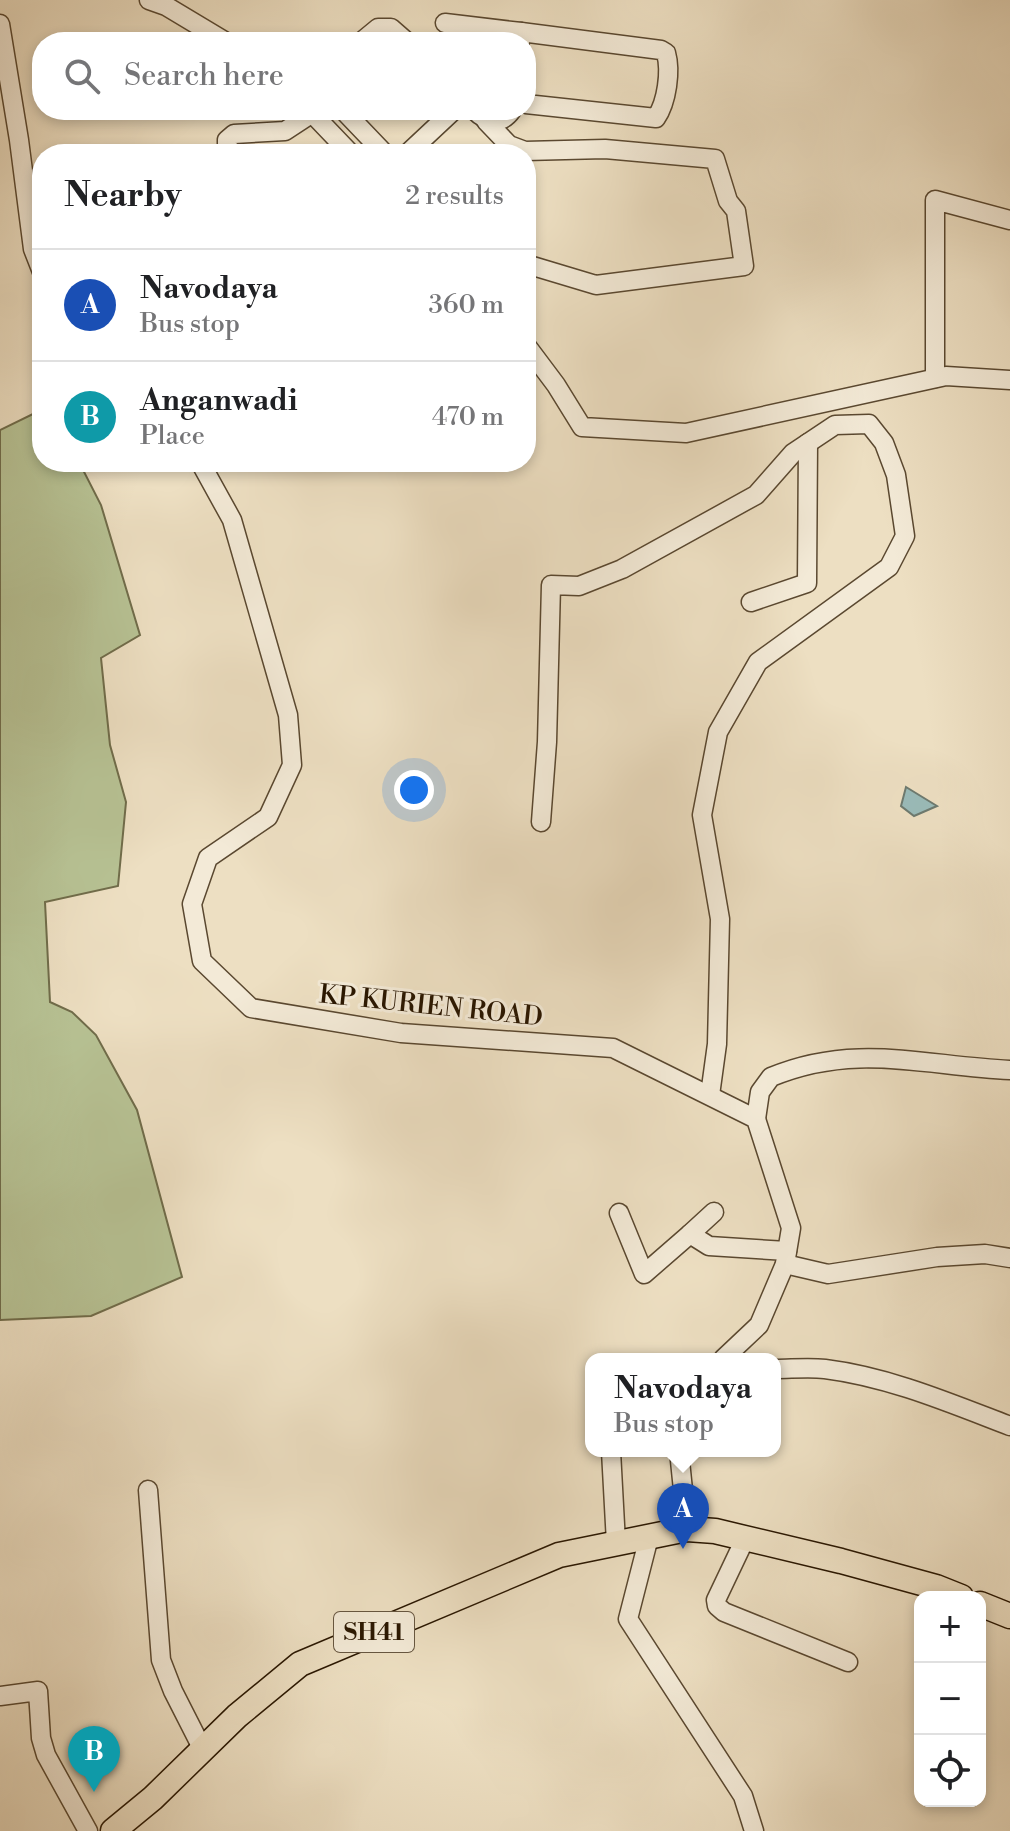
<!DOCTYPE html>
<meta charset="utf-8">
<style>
body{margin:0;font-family:"Libre Bodoni",serif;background:#f6f6f6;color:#202124}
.controls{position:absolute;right:24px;bottom:24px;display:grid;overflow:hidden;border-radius:16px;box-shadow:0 4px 12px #0003}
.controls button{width:72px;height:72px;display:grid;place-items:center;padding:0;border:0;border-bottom:2px solid #e0e0e0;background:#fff;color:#202124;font:40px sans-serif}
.you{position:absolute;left:414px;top:790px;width:28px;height:28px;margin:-20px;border:6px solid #fff;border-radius:50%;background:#1a73e8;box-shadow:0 0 0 12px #1a73e833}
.badge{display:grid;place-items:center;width:52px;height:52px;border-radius:50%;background:#111827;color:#fff;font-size:26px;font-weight:700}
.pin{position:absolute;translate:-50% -66px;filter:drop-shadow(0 2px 4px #0008)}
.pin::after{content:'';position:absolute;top:42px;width:28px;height:24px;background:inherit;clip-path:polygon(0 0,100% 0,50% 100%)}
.popup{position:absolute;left:585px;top:1353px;width:196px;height:104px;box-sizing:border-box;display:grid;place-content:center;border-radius:16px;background:#fff;filter:drop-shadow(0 2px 6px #0005);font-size:26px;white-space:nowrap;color:#757577}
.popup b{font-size:30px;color:#202124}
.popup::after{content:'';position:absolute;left:50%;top:100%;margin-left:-16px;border:16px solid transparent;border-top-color:#fff}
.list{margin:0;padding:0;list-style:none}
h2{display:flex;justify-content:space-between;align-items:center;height:104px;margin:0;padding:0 32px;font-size:34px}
h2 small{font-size:26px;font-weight:400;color:#757577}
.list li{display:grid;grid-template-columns:52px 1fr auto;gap:24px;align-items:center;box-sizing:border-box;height:112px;padding:0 32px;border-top:2px solid #e0e0e0}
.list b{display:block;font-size:30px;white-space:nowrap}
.list p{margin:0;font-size:26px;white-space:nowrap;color:#757577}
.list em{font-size:26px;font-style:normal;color:#757577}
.icon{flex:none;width:44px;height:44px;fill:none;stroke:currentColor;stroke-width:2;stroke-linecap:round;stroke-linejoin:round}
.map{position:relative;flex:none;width:1010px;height:1831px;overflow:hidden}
.search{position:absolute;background:#fff;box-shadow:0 4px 12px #0003;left:32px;top:32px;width:504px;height:88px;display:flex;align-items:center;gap:20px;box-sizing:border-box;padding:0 28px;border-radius:32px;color:#757577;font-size:30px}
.panel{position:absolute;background:#fff;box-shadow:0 4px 12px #0003;left:32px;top:144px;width:504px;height:328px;border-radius:32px}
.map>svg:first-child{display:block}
.green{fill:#b7c294;stroke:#706c4a;stroke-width:2}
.water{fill:#9abcba;stroke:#6d7a70;stroke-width:2}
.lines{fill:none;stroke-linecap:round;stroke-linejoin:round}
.minor-casing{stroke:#5a4830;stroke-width:21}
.major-casing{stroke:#291600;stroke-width:27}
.minor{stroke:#f3ead7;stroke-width:18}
.major{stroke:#eddfc2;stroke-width:24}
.labels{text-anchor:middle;stroke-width:6;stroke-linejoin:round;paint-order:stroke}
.shield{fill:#f3ead7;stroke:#665640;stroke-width:2}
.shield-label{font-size:24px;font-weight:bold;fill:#291600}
.street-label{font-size:26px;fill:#291600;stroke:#f3ead7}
</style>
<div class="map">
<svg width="1010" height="1831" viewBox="0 0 1010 1831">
<rect width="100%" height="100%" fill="#eddfc2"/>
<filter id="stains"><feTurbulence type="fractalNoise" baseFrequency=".0025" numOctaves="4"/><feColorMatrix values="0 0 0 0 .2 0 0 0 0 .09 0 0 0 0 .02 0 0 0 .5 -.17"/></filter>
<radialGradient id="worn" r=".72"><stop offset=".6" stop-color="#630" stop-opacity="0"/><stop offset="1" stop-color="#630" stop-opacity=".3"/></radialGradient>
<path class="green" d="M37 412 42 417V462H79L101 505 140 635 101 658 110 745 126 802 118 886 45 902 50 1002 72 1012 96 1035 137 1110 182 1277 91 1316 0 1320V430Z"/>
<path class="water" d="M906 787 937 806 914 816 901 806Z"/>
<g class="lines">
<g class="minor-casing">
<g id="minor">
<path d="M149 0 166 6 226 42"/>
<path d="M445 23 521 32 520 42"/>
<path d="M0 24 19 140 33 249 42 272"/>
<path d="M521 32 661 50 666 53C671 71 667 102 656 118L526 104"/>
<path d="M361 42 378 28H391L407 42"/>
<path d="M309 110 351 154"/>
<path d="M343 110 385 154"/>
<path d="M474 110C486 122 501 126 512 110"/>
<path d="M486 121 509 145 525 151 605 149 715 159 728 201 736 211 744 266 596 285 526 264"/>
<path d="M227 154V140L234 134 285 131 317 110"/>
<path d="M407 154 454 110"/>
<path d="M526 345 556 385 582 427 686 433 946 376 1010 380"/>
<path d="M935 378V200L1010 220"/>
<path d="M200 462 232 520 288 715 292 765 268 817 208 858 192 904 202 961 251 1008 401 1033 613 1048 756 1119 791 1228 785 1264 759 1325 723 1359"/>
<path d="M751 602 807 583 808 443"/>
<path d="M541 822 547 742 551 585 579 586 622 569 756 495 793 453 835 425 869 424 884 443 896 475 905 536 889 567 758 662 718 732 702 815 720 919 717 1044 710 1095"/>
<path d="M756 1119 760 1092 771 1077C855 1042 924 1066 1010 1070"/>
<path d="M619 1213 644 1274 690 1234 709 1246 787 1251"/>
<path d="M690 1234 714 1212"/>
<path d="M785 1264 828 1274 937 1257 985 1254 1010 1258"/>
<path d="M775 1369C791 1369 809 1367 825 1369 889 1377 950 1403 1010 1426"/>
<path d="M611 1451 616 1543"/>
<path d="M679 1451 687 1529"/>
<path d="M148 1490 161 1660 173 1691 202 1748"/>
<path d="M649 1537 628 1619 743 1796 754 1831"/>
<path d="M745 1539 716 1600 717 1606 724 1612 848 1662"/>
<path d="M0 1696 38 1691 41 1738 46 1755 88 1831"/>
</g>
</g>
<g class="major-casing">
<g id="major">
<path d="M980 1604 1010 1616"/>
<path d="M113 1831 153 1798 237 1716 300 1664 559 1555 687 1529 715 1531 841 1561 936 1587 961 1597"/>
</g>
</g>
<use href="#minor" class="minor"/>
<use href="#major" class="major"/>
</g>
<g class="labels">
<rect class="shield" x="334" y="1612" width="80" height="40" rx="6"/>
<g class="shield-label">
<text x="374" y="1640">SH41</text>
</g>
<g class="street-label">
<text transform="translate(431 1005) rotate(6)" y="9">KP KURIEN ROAD</text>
</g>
</g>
<rect width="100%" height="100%" filter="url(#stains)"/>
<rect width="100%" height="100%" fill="url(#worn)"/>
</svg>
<div class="controls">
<button>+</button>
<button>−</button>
<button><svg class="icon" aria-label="locate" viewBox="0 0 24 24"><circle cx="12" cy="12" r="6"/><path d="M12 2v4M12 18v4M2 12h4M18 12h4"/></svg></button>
</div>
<div class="you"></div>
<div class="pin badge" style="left:683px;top:1549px;background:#1a4fb4">A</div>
<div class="popup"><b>Navodaya</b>Bus stop</div>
<div class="pin badge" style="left:94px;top:1792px;background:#0f9aa8">B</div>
<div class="search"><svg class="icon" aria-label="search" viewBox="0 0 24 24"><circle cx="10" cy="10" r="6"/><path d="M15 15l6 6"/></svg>Search here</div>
<section class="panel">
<h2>Nearby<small>2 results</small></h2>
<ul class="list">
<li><span class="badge" style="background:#1a4fb4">A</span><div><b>Navodaya</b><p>Bus stop</p></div><em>360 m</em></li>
<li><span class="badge" style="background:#0f9aa8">B</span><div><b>Anganwadi</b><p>Place</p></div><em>470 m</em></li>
</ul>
</section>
</div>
